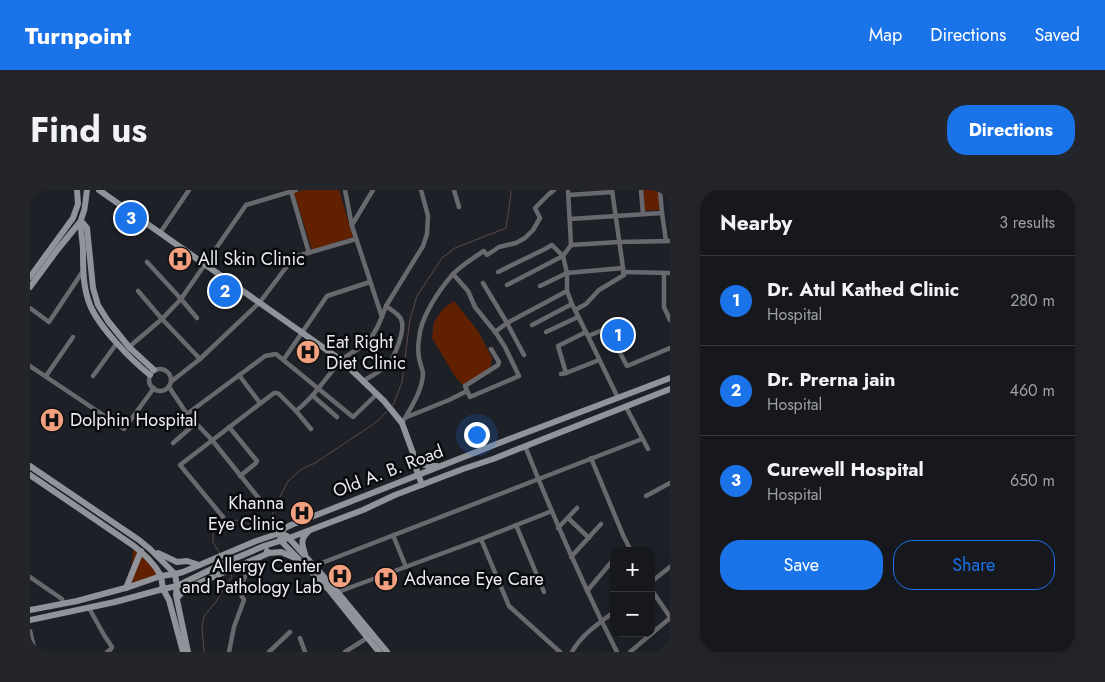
<!DOCTYPE html>
<meta charset="utf-8">
<style>
body{margin:0;font-family:Jost,sans-serif;background:#23252b;color:#f1f3f6}
.controls{position:absolute;right:15px;bottom:15px;display:grid;overflow:hidden;border-radius:10px;box-shadow:0 5px 20px #0002}
.controls button{width:45px;height:45px;display:grid;place-items:center;padding:0;border:0;border-bottom:1px solid #35373c;background:#16181e;color:#f1f3f6;font:25px sans-serif}
.you{position:absolute;left:446px;top:244px;width:18px;height:18px;margin:-12px;border:4px solid #fff;border-radius:50%;background:#1a73e8;box-shadow:0 0 0 8px #1a73e833}
.badge{display:grid;place-items:center;width:32px;height:32px;border-radius:50%;background:#1a73e8;color:#fff;font-size:16px;font-weight:700}
.pin{position:absolute;translate:-50% -50%;border:2px solid #fff;box-shadow:0 1px 5px #0006}
.list{margin:0;padding:0;list-style:none}
h2{display:flex;justify-content:space-between;align-items:center;height:65px;margin:0;padding:0 20px;font-size:21px}
h2 small{font-size:16px;font-weight:400;color:#9ea0a4}
.list li{display:grid;grid-template-columns:32px 1fr auto;gap:15px;align-items:center;box-sizing:border-box;height:90px;padding:0 20px;border-top:1px solid #35373c}
.list b{display:block;font-size:19px;white-space:nowrap}
.list p{margin:0;font-size:16px;white-space:nowrap;color:#9ea0a4}
.list em{font-size:16px;font-style:normal;color:#9ea0a4}
.actions{display:flex;gap:10px;padding:15px 20px}
.actions a{flex:1;padding:11px 0;border:1px solid #1a73e8;border-radius:20px;text-align:center;font-size:18px;color:#1a73e8}
.actions .main{background:#1a73e8;color:#fff}
.map{position:relative;flex:none;width:640px;height:462px;overflow:hidden;border-radius:20px}
header{display:flex;align-items:center;gap:30px;box-sizing:border-box;height:70px;padding:0 25px;background:#1a73e8;color:#fff}
header strong{font-size:24px}
nav{display:flex;gap:28px;margin-inline-start:auto;font-size:18px}
.intro{display:flex;align-items:center;justify-content:space-between;box-sizing:border-box;height:120px;padding:0 30px}
h1{margin:0;font-size:35px}
.button{padding:12px 22px;border-radius:20px;background:#1a73e8;color:#fff;font-size:18px;font-weight:700}
main{display:flex;gap:30px;padding:0 30px}
aside{flex:1;background:#16181e;border-radius:20px;box-shadow:0 5px 20px #0002}
.map>svg:first-child{display:block}
.green{fill:#612000}
.lines{fill:none;stroke-linecap:round;stroke-linejoin:round}
.stream{stroke:#5a4a48;stroke-width:1}
.street{stroke:#68696e;stroke-width:4.5}
.secondary{stroke:#91939a;stroke-width:6}
.labels{text-anchor:middle;stroke-width:5;stroke-linejoin:round;paint-order:stroke}
.poi-label{font-size:18px;fill:#e9ebf0;stroke:#090a0d;text-anchor:start}
.street-label{font-size:18px;fill:#e9ebf0;stroke:#090a0d}
</style>
<header>
<strong>Turnpoint</strong>
<nav><a>Map</a><a>Directions</a><a>Saved</a></nav>
</header>
<div class="intro"><h1>Find us</h1><a class="button">Directions</a></div>
<main>
<div class="map">
<svg width="640" height="462" viewBox="0 0 640 462">
<rect width="100%" height="100%" fill="#1e2028"/>
<g class="green">
<path d="M273 0H309L323 47 282 60 264 3Z"/>
<path d="M610 0H629L630 20 611 21Z"/>
<path d="M424 111 448 141 462 168 460 180 434 196 426 188 402 148 404 132 413 119Z"/>
<path d="M104 356 131 386 99 397Z"/>
</g>
<g class="lines">
<g class="stream">
<path d="M362 216 364 213 372 192 380 129 387 106 412 68 425 58 476 38 481 4 480 0"/>
<path d="M190 364 183 352V344L191 335 201 331 209 330 224 336 240 330 250 307 258 291 272 279 285 273 342 235 351 228 357 221"/>
<path d="M174 462 172 437 174 426 186 412 196 395 202 387 201 382"/>
</g>
<g class="street">
<path d="M315 0 322 36 352 127"/>
<path d="M424 0 429 17"/>
<path d="M538 0 541 55 533 66 537 83V101L542 114 558 146 588 208"/>
<path d="M611 0 613 24"/>
<path d="M630 0 632 23 636 51"/>
<path d="M261 1 279 63"/>
<path d="M539 5 582 2"/>
<path d="M540 29 632 23"/>
<path d="M322 35 343 0"/>
<path d="M130 43 159 0"/>
<path d="M541 55 589 52 640 51"/>
<path d="M117 72 151 109 167 128"/>
<path d="M468 82 515 59 522 55 533 66 477 95"/>
<path d="M593 82 640 83"/>
<path d="M634 83V117L640 130"/>
<path d="M423 84 438 101 445 117 466 143 475 157 489 186 440 207 435 196 468 175 469 172 461 159"/>
<path d="M453 93 477 133 494 165"/>
<path d="M510 96 537 83 593 78"/>
<path d="M108 101 132 129 170 169"/>
<path d="M0 118 19 132 53 81"/>
<path d="M545 120 556 114 569 100 594 85 582 0"/>
<path d="M502 135 542 114"/>
<path d="M465 142 477 133 537 101"/>
<path d="M516 142 548 127"/>
<path d="M558 146 573 140H578L584 148 588 159 597 176 640 158"/>
<path d="M99 157 132 129 151 109 216 15 266 0"/>
<path d="M254 169 297 106 340 92"/>
<path d="M0 176 94 239 124 198"/>
<circle cx="130" cy="190" r="11"/>
<path d="M536 183 569 170"/>
<path d="M531 184 536 183 528 156 556 142"/>
<path d="M209 185 230 213"/>
<path d="M16 186 43 147"/>
<path d="M63 186 87 153"/>
<path d="M142 191 170 169 230 112 264 67 326 49"/>
<path d="M333 191C341 186 350 182 356 176 365 168 376 139 371 129 368 123 361 120 356 116"/>
<path d="M139 197 157 224 182 250 235 316"/>
<path d="M283 206 307 227"/>
<path d="M596 217 618 259"/>
<path d="M266 221C285 207 295 188 310 172 317 164 328 160 335 154 346 144 351 129 356 116L393 56 397 44 398 26 391 0"/>
<path d="M157 224 235 166 246 164 323 227 347 204"/>
<path d="M377 227 419 210 437 201"/>
<path d="M372 233C380 219 393 200 393 183 392 178 390 173 389 168 388 162 388 155 389 149 390 128 409 100 423 84 432 75 443 68 454 61L457 65 469 57 486 53 495 48 503 40 510 28 505 18 518 5 524 0"/>
<path d="M199 237 227 271 226 273 210 286"/>
<path d="M143 253 166 233"/>
<path d="M495 256C523 326 553 395 587 462"/>
<path d="M561 268 593 345 601 361"/>
<path d="M616 306 640 293"/>
<path d="M193 327 150 275 244 203H247L249 204 266 221 281 239"/>
<path d="M538 328 559 348"/>
<path d="M486 335 514 402"/>
<path d="M528 338 547 318"/>
<path d="M363 345 376 377"/>
<path d="M451 349 479 416 530 462"/>
<path d="M541 367 571 334"/>
<path d="M284 376 612 249"/>
<path d="M0 387 32 409 33 413"/>
<path d="M621 392 640 377"/>
<path d="M621 399 640 427"/>
<path d="M557 401 584 369"/>
<path d="M308 402 451 349 522 321"/>
<path d="M59 418 74 445 82 457 81 459 77 462"/>
<path d="M0 441 5 462"/>
<path d="M270 448 275 462"/>
<path d="M199 462 204 437 214 410 210 403V399L216 384 217 372"/>
<path d="M239 462 260 442"/>
<path d="M315 462 337 448"/>
<path d="M542 462C551 445 569 433 584 422"/>
<path d="M600 462 640 428"/>
</g>
<g class="secondary">
<path d="M57 0C56 5 56 10 55 15 55 21 52 25 51 30 50 40 53 51 53 61 53 79 53 98 60 115 69 137 101 170 120 185"/>
<path d="M69 0 311 170 354 211 372 233 383 263V270L392 295"/>
<path d="M51 31 57 38 63 98 68 115 78 131 99 157 124 180"/>
<path d="M0 87 43 28 48 14 47 0"/>
<path d="M0 97 28 59 50 32"/>
<path d="M389 273 398 276H407"/>
<path d="M0 276 109 350 120 359 145 384 153 382 226 351 250 343 255 338 261 335 482 248 640 188"/>
<path d="M0 285 104 356C115 365 124 373 131 386L99 397 47 411 0 420"/>
<path d="M250 343 257 346 304 398 357 462"/>
<path d="M250 349 251 351 300 401 349 462"/>
<path d="M237 361 239 363 251 362 265 368"/>
<path d="M128 363 147 372 157 371 169 375"/>
<path d="M275 364C272 355 270 349 278 342"/>
<path d="M96 398 111 361"/>
<path d="M147 408 155 399 239 363"/>
<path d="M0 430 85 412 133 399 139 410 153 462"/>
<path d="M158 462 146 405 147 396 145 384 131 386 133 399 147 396 192 374 234 356 259 348 333 320 365 305 433 279 463 269 640 199"/>
</g>
</g>
<defs>
<g id="hospital-disc" transform="scale(1.25)"><circle r="9.5" fill="#f2a07f" stroke="#090a0d"/><path d="M-5-5h3v3.5h4V-5h3V5h-3V1.5h-4V5h-3Z" fill="#111"/></g>
</defs>
<g fill-rule="evenodd">
<use href="#hospital-disc" x="150" y="69"/>
<use href="#hospital-disc" x="278" y="162"/>
<use href="#hospital-disc" x="22" y="230"/>
<use href="#hospital-disc" x="272" y="323"/>
<use href="#hospital-disc" x="310" y="386"/>
<use href="#hospital-disc" x="356" y="389"/>
</g>
<g class="labels">
<g class="poi-label">
<text x="168" y="75">All Skin Clinic</text>
<text x="296" y="158">Eat Right<tspan x="296" dy="21">Diet Clinic</tspan></text>
<text x="40" y="236">Dolphin Hospital</text>
<text x="254" y="319" text-anchor="end">Khanna<tspan x="254" dy="21">Eye Clinic</tspan></text>
<text x="292" y="382" text-anchor="end">Allergy Center<tspan x="292" dy="21">and Pathology Lab</tspan></text>
<text x="374" y="395">Advance Eye Care</text>
</g>
<g class="street-label">
<text transform="translate(358 281) rotate(-21)" y="6">Old A. B. Road</text>
</g>
</g>
</svg>
<div class="controls">
<button>+</button>
<button>−</button>
</div>
<div class="you"></div>
<div class="pin badge" style="left:588px;top:145px">1</div>
<div class="pin badge" style="left:195px;top:101px">2</div>
<div class="pin badge" style="left:101px;top:28px">3</div>
</div>
<aside>
<h2>Nearby<small>3 results</small></h2>
<ul class="list">
<li><span class="badge">1</span><div><b>Dr. Atul Kathed Clinic</b><p>Hospital</p></div><em>280 m</em></li>
<li><span class="badge">2</span><div><b>Dr. Prerna jain</b><p>Hospital</p></div><em>460 m</em></li>
<li><span class="badge">3</span><div><b>Curewell Hospital</b><p>Hospital</p></div><em>650 m</em></li>
</ul>
<div class="actions"><a class="main">Save</a><a>Share</a></div>
</aside>
</main>
